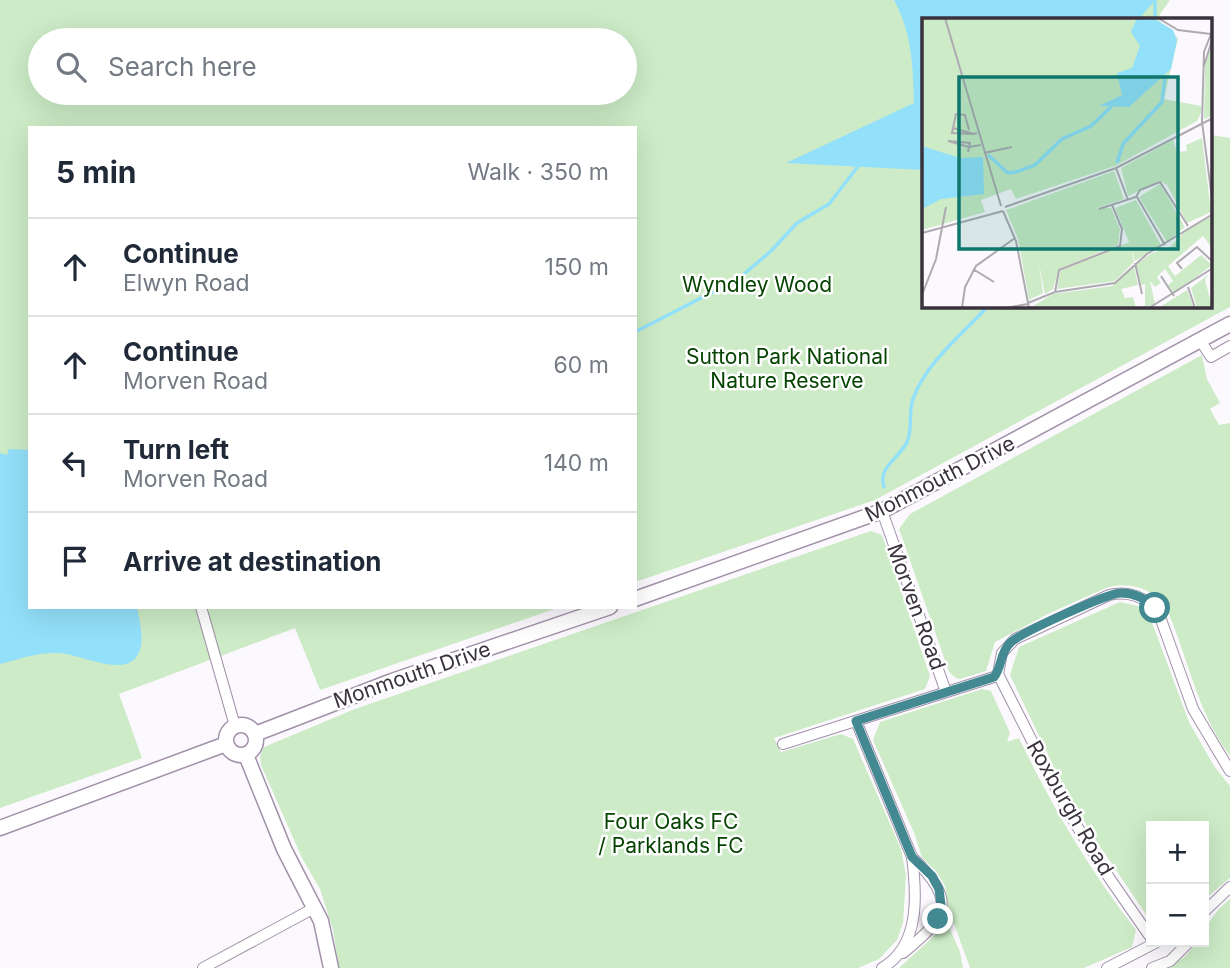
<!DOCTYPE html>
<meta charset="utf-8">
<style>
body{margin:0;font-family:Inter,sans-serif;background:#f2f2f3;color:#1f2937}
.controls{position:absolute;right:21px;bottom:21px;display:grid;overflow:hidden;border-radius:0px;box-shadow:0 7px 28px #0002}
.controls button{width:63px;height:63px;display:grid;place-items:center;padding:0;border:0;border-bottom:2px solid #e0e1e3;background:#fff;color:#1f2937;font:35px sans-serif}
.stop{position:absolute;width:21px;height:21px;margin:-16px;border:5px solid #428992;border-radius:50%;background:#fff}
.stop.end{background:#428992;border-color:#fff;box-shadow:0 2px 7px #0008}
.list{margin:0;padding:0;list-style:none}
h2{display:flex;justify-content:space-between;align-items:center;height:91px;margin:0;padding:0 28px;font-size:30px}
h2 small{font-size:23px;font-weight:400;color:#747a83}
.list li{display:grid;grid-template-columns:46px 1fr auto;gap:21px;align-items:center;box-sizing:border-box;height:98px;padding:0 28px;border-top:2px solid #e0e1e3}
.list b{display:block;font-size:26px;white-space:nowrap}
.list p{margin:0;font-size:23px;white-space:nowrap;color:#747a83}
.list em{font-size:23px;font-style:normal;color:#747a83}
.icon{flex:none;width:38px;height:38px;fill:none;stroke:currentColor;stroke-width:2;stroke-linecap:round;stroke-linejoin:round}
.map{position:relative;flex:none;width:1230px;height:968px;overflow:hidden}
.search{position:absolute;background:#fff;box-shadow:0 7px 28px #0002;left:28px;top:28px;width:609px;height:77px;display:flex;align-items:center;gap:18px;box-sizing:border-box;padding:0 24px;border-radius:38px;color:#747a83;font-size:26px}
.panel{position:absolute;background:#fff;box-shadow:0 7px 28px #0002;left:28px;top:126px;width:609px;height:483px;border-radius:0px}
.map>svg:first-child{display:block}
.green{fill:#ccebc6;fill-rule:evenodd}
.water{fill:#93e0fa}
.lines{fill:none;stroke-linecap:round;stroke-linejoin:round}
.stream{stroke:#93e0fa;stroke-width:3.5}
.street-casing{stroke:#a191a9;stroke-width:12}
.secondary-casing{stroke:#a191a9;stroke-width:17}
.street{stroke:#fff;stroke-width:10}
.secondary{stroke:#fff;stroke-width:14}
.route{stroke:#428992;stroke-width:9}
.labels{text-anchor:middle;stroke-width:5;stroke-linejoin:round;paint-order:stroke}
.park-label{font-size:21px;fill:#054400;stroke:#fff}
.street-label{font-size:21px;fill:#3a333e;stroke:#fff}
.inset-river{fill:none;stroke:#93e0fa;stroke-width:3.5}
.inset-road{fill:none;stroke:#aeaab1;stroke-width:2}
.view{fill:#0f766e;fill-opacity:0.15;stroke:#0f766e;stroke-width:3.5}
.inset-edge{fill:none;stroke:#3a333e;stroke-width:3.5}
</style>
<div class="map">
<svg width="1230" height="968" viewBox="0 0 1230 968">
<rect width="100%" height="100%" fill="#fcf9fe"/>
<g class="green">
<path d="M0 0H1170L1160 14 1159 19H924V306H1211V135L1230 138V307L875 500 635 582V128H30V607H560L320 690 295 628 119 694 142 758 0 808ZM40 40H625V93H40Z"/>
<path d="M1202 355 1207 379 1220 403 1210 409 1219 425 1230 423V756C1196 710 1188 657 1166 607 1153 588 1127 581 1106 588L1050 613 995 642 986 671 960 679 956 678 949 672 899 529 910 514Z"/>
<path d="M871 531 882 535 930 676 925 689 774 738 781 752 841 734 853 739 901 849 906 875 903 923 897 940 879 959 858 968H339L333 930 320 889 302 858 261 765 260 756 264 747 355 709Z"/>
<path d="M1120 602 1138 606 1150 617 1189 722 1214 766 1230 786V878L1204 900V826H1151V922L1093 836 1061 782 1010 675 1019 647Z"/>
<path d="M982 689 991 691 1010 733 1007 742 1019 738C1051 805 1090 871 1136 930L1132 947 1084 968H970L948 907 945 886 936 871 922 858 915 835 873 740 880 722Z"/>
<path d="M1230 899V968H1168L1184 957 1198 942H1204C1204 924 1217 910 1230 899Z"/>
<path d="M946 920 960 952 963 968H899L935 935Z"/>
</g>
<g class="water">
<path d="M894 0H1155L1139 19H924V170L786 163 914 103C913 65 912 34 894 0Z"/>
<path d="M9 449 30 450V607H137C139 619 143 633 141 645 135 684 83 654 58 653 38 652 19 659 0 664V453L7 455Z"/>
</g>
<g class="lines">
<g class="stream">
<path d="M1155 0V19"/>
<path d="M635 332 738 279 771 251 797 223 829 204 859 165"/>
<path d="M884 487C877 467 900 458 907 442 913 429 908 412 913 399 926 362 962 335 988 306"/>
</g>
<g class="street-casing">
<g id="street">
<path d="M1200 340 1211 357 1230 346"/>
<path d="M882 511 946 692"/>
<path d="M201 607 235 726"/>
<path d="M998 674 1068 812 1110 879 1151 938"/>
<path d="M856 721 912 857C917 896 920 946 882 968"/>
<path d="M783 744 994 677 998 674 1002 653 1015 639 1109 595C1128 590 1147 597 1159 614L1193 709 1230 771"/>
<path d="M1204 912 1230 887"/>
<path d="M903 953C948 916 957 902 913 858"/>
<path d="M203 968 316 907"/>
<path d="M1107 968 1157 942"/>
<path d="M1152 968 1170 961 1189 942"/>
</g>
</g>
<g class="secondary-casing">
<g id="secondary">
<path d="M635 599 882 511 1230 324"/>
<circle cx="241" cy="740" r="15"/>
<path d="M255 734 392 681 610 607"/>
<path d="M246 755 284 849 321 921 331 968"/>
<path d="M0 828 226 744"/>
</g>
</g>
<use href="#street" class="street"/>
<use href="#secondary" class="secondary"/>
</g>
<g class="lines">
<path class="route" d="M938 919 941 905 939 889 932 876 912 857 856 721 994 677C1002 667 1000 653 1010 643 1020 633 1108 593 1121 593 1134 593 1146 599 1155 608"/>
</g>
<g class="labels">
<g class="park-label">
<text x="757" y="292">Wyndley Wood</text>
<text x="787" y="364">Sutton Park National<tspan x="787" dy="24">Nature Reserve</tspan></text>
<text x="671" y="829">Four Oaks FC<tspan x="671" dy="24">/ Parklands FC</tspan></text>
</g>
<g class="street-label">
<text transform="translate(940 479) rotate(-27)" y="7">Monmouth Drive</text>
<text transform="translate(916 607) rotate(70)" y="7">Morven Road</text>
<text transform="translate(412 675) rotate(-19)" y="7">Monmouth Drive</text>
<text transform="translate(1070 808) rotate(60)" y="7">Roxburgh Road</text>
</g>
</g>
<g transform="translate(922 18)">
<rect width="290" height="290" fill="#fcf9fe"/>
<path d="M0 0H234L256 20 242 81 279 88V95L275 103 193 148 94 181 89 171 59 182 63 194 0 212ZM290 25V98L282 101 283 49ZM280 120 289 194 265 205 245 167 238 163 206 178 199 150 251 122 255 134 265 133 264 127ZM192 153 202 181 175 190H189L198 211 196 227 137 251 131 271 123 276 117 246 121 275 107 282 96 221 84 192ZM238 166 263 209 245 224 217 179ZM214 182 239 227 213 243 209 229 212 244 193 263 135 271 138 253 207 224 193 190ZM290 198V230L281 218 246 248 253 258 279 237 290 247 252 276 246 267 251 263 243 251 235 259 239 265 233 269 228 263 233 286 223 289V266L219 267 214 246 230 235 247 230 266 210ZM212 248 216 267 199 271 203 280 211 279 214 290H108L131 276 190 268ZM287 256 283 261 290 290H275L269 270ZM265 272 272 290H238V289Z" fill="#ccebc6"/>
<path d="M215 0H231L251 12 255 22 249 51 207 89 177 88 200 77 195 55 210 50 218 28 209 14ZM0 128 38 140 61 139 62 176 19 181 0 191Z" fill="#93e0fa"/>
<path class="inset-river" d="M66 137 86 155 94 154 113 147 140 121 169 108 190 88M195 145 201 126 240 84 243 59"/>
<path class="inset-road" d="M23 0 79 188M236 0 256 12 289 16M291 11 282 34 280 104 291 188M282 48 290 22M31 110 34 96 43 97 47 112M52 116 31 110 30 115 50 116H52L55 115M46 134 47 129 48 125 26 123 47 129 59 127M62 135 90 129M194 150 206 182M215 179 243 227M83 189 194 150 291 100M177 191 214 179 218 172 238 164 266 208M81 193 94 223 107 290M0 215 81 193M213 245 220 276M51 251 72 264M260 251 255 245 275 229 291 244M239 258 252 278M266 269 273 290M133 274 137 252 198 228 200 211 190 187M0 277 14 241 24 189M106 285 133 274 193 265 225 236 291 196M40 290 43 269 54 248 93 220M83 290 106 286M227 290 291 250"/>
<path class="view" d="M37 59H256V231H37Z"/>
<rect width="290" height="290" class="inset-edge"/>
</g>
</svg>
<div class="controls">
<button>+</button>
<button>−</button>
</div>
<div class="stop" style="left:1155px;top:608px"></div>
<div class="stop end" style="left:938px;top:919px"></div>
<div class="search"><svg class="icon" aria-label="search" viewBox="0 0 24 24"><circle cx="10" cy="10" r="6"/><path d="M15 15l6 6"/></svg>Search here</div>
<section class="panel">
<h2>5 min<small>Walk · 350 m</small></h2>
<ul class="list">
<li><svg class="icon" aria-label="ahead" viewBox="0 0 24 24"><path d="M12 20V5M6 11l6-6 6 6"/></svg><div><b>Continue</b><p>Elwyn Road</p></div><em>150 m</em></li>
<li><svg class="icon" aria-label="ahead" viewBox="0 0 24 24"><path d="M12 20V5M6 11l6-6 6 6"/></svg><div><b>Continue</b><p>Morven Road</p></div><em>60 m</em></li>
<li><svg class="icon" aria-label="left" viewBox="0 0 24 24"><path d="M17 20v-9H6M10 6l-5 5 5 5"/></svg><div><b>Turn left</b><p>Morven Road</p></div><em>140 m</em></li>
<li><svg class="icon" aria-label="arrive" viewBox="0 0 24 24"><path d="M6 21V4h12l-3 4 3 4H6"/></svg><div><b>Arrive at destination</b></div></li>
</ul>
</section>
</div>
